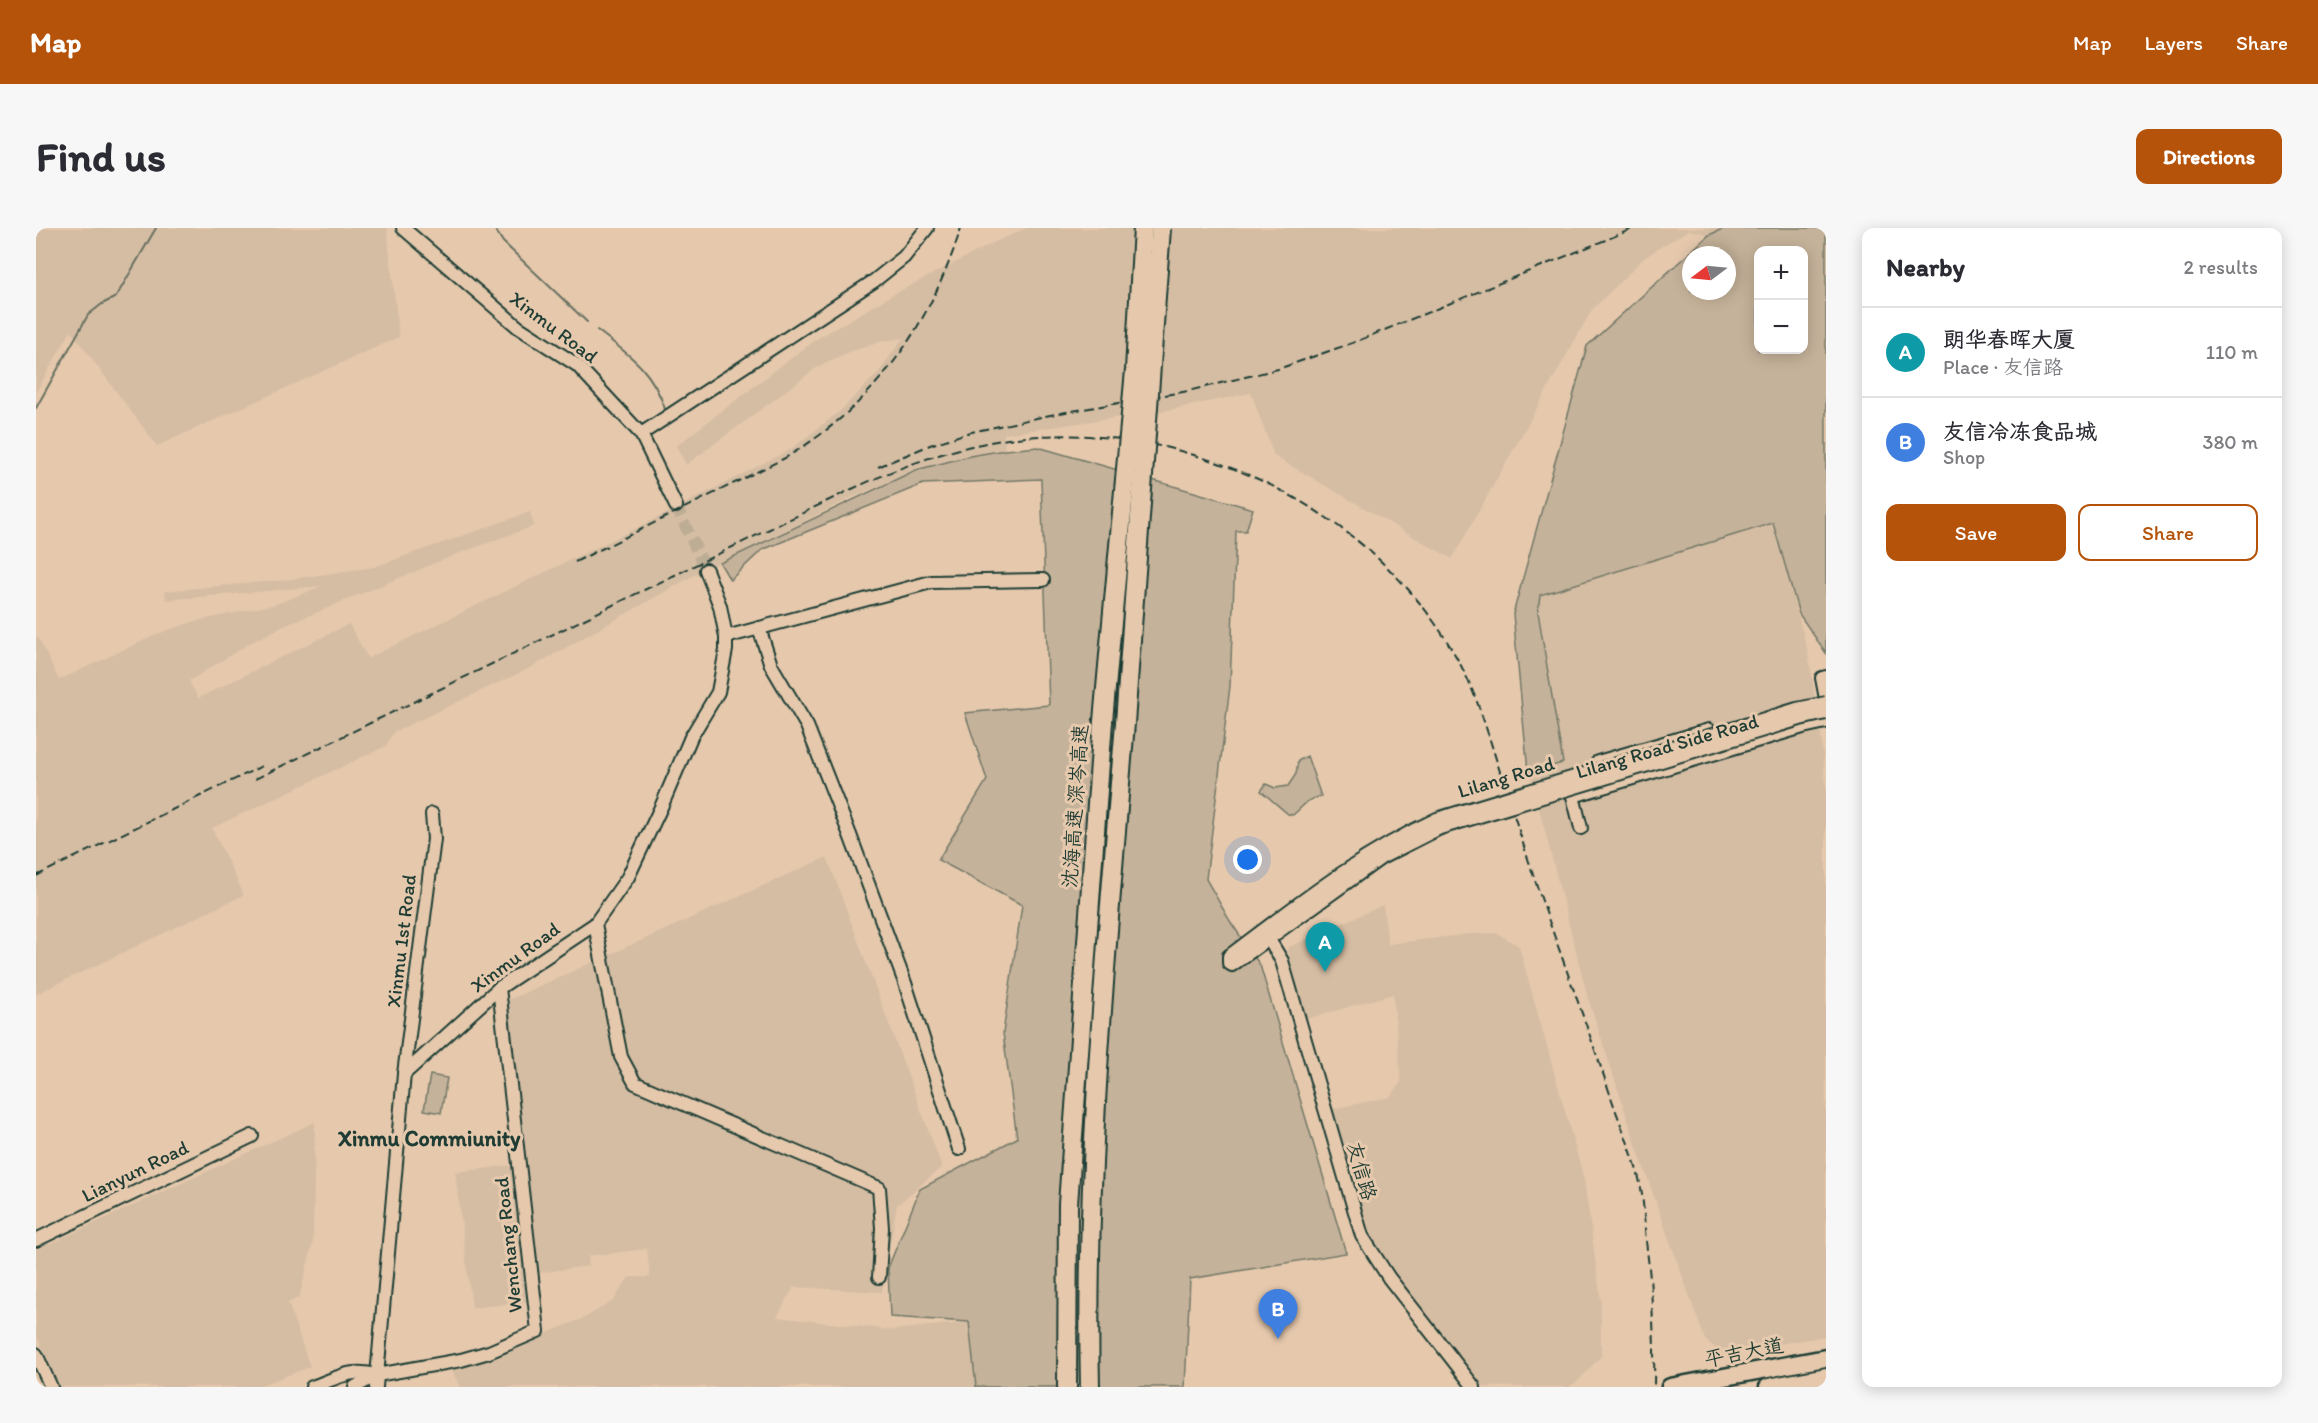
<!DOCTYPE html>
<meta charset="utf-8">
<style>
body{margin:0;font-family:Itim,"LXGW WenKai TC",sans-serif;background:#f7f7f7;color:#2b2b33}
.controls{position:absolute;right:18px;top:18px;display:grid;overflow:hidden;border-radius:12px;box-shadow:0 3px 15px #0003}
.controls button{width:54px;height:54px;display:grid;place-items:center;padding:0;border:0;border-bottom:2px solid #e1e1e2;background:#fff;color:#2b2b33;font:30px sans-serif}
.compass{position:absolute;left:1646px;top:18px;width:54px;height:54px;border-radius:50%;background:#fff;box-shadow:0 3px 15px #0003;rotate:254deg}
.you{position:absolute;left:1212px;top:632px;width:21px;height:21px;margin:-15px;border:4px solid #fff;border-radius:50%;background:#1a73e8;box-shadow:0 0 0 9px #1a73e833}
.badge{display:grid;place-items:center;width:39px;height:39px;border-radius:50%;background:#b45309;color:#fff;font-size:20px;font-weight:700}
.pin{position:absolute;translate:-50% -50px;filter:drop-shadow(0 2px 3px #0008)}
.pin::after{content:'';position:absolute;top:32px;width:21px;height:18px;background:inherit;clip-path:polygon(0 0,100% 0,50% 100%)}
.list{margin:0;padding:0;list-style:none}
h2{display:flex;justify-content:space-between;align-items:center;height:78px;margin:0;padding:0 24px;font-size:26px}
h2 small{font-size:20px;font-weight:400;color:#7c7c81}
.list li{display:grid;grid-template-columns:39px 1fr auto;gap:18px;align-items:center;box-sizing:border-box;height:90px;padding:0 24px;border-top:2px solid #e1e1e2}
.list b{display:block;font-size:22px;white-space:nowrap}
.list p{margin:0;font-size:20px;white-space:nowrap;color:#7c7c81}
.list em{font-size:20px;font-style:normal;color:#7c7c81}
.actions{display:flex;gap:12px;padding:18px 24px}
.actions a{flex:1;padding:14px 0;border:2px solid #b45309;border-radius:12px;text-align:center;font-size:21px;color:#b45309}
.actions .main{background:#b45309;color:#fff}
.map{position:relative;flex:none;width:1790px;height:1159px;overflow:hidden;border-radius:12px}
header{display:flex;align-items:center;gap:36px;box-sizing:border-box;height:84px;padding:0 30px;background:#b45309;color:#fff}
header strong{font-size:28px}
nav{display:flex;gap:33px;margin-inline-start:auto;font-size:21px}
.intro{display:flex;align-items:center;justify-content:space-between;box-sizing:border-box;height:144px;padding:0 36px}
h1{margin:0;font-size:42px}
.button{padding:15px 27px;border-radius:12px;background:#b45309;color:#fff;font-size:21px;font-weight:700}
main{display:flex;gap:36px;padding:0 36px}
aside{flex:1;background:#fff;border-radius:12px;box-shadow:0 3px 15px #0003}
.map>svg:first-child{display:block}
.built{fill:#d5bda3}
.green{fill:#c5b29a;stroke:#727867;stroke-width:1.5;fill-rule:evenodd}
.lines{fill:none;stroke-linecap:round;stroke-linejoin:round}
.stream{stroke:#677060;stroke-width:2}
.minor-tunnel{stroke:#bead95;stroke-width:12;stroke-dasharray:12 6;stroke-linecap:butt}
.minor-casing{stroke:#1f3d34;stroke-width:16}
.major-casing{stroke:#1f3d34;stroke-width:21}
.highway-casing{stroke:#1f3d34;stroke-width:22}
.minor{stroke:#e6c9ad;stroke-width:12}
.major{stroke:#e6c9ad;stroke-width:16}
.highway{stroke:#e6c9ad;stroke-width:18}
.rail{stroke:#1f3d34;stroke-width:2;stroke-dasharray:9 4.5;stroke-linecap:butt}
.minor-bridge-casing{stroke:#1f3d34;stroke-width:16;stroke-linecap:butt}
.highway-bridge-casing{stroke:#1f3d34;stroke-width:22;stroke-linecap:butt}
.minor-bridge{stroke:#e6c9ad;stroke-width:12}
.highway-bridge{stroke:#e6c9ad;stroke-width:18}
.labels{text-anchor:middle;stroke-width:6;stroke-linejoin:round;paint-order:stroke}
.street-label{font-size:20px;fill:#1f3d34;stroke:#e6c9ad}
.quarter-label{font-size:22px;font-weight:bold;fill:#1f3d34;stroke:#e6c9ad}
</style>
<header>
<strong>Map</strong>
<nav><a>Map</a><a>Layers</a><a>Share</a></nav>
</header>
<div class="intro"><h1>Find us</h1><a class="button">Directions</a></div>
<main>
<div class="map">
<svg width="1790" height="1159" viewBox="0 0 1790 1159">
<rect width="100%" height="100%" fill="#e6c9ad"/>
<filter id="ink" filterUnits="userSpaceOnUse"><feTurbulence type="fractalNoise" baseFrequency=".0167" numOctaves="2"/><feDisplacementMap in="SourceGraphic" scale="12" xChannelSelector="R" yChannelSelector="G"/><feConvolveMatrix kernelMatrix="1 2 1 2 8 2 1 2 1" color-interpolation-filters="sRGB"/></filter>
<g filter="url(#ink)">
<g class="built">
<path d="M0 0H351L363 109 121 218 35 103 0 164Z"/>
<path d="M991 0H1689L1674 7 1653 2 1626 18 1608 30 1556 82 1416 331 1238 228 1215 165 1133 182 968 206 969 222 934 228 880 242 815 270 655 349 494 440 358 504 350 518 176 600 208 667 0 766V410L2 409 23 452 121 406 156 394 240 376 286 358 130 372 129 363 248 352 338 339 494 284 498 298 421 326 248 398 214 415 153 453 162 470 313 396 332 430 623 289 755 221 803 184 842 145 867 110 848 113 813 124 782 139 650 237 640 218 779 112 856 67 963 12Z"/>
<path d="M1737 295 1772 424 1785 506 1790 561V1108L1687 1126 1669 1112 1603 926 1552 770 1495 549 1527 535 1502 384 1504 367Z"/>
<path d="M791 629 906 939 861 977 846 1064 758 1059 741 1089 856 1102 933 1094 940 1159H424L416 1143 548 1090 577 1073 593 1049H614L611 1021 552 1028 553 1038 502 1045 468 774Z"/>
<path d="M1347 677 1352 716 1433 706 1461 705 1483 718 1548 951 1565 1073V1128L1541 1154 1533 1159H1437L1325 1008 1291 882 1354 869 1365 854 1357 766 1271 791 1251 720Z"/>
<path d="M279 894 277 1014 263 1070 252 1075 274 1139 220 1159H24L0 1106V1022Z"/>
<path d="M478 937 495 1073 436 1080 419 944Z"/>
</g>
<g class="green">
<path d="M1689 0H1790V425L1763 386 1737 295 1504 367 1502 384 1527 535 1492 544 1477 386 1551 118 1673 7ZM1768 22V122H1722V22ZM1655 27H1691V63H1655Z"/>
<path d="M1002 219 1217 281 1210 303H1200L1194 458 1170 651 1194 693 1224 737 1310 1025 1154 1051 1149 1159H940L933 1094 854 1089 852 1040 884 961 981 910 967 805 986 677 902 632 951 552 929 485 1013 477 1005 251 887 256 726 322 694 352 684 335 880 242 934 228 969 222Z"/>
<path d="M1271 528 1285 568 1272 573 1257 587 1252 586 1225 563 1230 556 1239 560 1252 558 1260 546 1262 533Z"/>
<path d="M394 847 411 850 405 885 388 882Z"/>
</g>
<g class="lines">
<g class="stream">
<path d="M460 3 467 14 551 94"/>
<path d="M561 102C593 127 616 141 629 181"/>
<path d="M0 180 52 87 66 76 80 69 120 0"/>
</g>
<path class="minor-tunnel" d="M640 278 670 342"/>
<g class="minor-casing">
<g id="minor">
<path d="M367 0 482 99 541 137 605 206 640 278"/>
<path d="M605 206 838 53 868 29 891 0"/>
<path d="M723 400 735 437 771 498 814 607 869 755 923 921"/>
<path d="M690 409 895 354 1007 352"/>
<path d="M1790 449 1786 450 1790 471"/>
<path d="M1537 568 1562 534 1673 502"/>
<path d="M1537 568 1767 499 1790 494"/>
<path d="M1537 568 1545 600"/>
<path d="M1401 591C1323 627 1261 677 1193 728V735L1196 737 1345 630 1404 600"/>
<path d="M559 696 585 829 599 855 843 960 846 1000 843 1049"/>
<path d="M1232 710 1246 733 1326 1008 1353 1050 1438 1159"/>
<path d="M368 846 463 760 559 696 592 649 626 577 655 509 682 464 690 422V409L684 378 670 342"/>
<path d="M0 1012 216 908"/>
<path d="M0 1126 15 1159"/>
<path d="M276 1159C302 1150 314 1140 341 1147"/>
<path d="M319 1159 341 1147 425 1132 453 1124 502 1103 463 760"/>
<path d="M340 1159 368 846 398 611 396 586"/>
</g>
</g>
<g class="major-casing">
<g id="major">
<path d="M1634 1159 1790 1130"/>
<path d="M1732 1159 1790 1148"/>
</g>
</g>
<g class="highway-casing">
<g id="highway">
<path d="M1031 1159 1032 976 1067 493"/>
<path d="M1054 1159C1049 937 1071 716 1089 495"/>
</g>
</g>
<use href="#minor" class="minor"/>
<use href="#major" class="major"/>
<use href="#highway" class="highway"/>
<g class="rail">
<path d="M842 239 894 217 931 205 1019 186 1152 163 1242 141 1319 114 1599 0"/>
<path d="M539 334 749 230C839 177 894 98 925 0"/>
<path d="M219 551 816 261C877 233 936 212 1004 208 1164 199 1337 284 1418 425 1440 462 1452 506 1465 547 1481 596 1496 645 1513 693 1534 752 1556 812 1576 872 1585 899 1598 927 1604 955 1608 974 1608 994 1610 1013 1616 1062 1619 1110 1618 1159"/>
<path d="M0 648 226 538"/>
</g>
<g class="minor-bridge-casing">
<g id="minor-bridge">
<path d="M1401 591 1761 481 1790 475"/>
<path d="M1404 600 1764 491 1790 485"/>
</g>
</g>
<g class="highway-bridge-casing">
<g id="highway-bridge">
<path d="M1067 493 1099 142 1107 0"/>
<path d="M1089 495 1125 0"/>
</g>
</g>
<use href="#minor-bridge" class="minor-bridge"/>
<use href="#highway-bridge" class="highway-bridge"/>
</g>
</g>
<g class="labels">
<g class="street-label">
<text transform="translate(518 99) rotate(37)" y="7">Xinmu Road</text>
<text transform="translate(1631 518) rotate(-16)" y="7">Lilang Road Side Road</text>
<text transform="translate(1470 549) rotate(-17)" y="7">Lilang Road</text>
<text transform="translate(1039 578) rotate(-86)" y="7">沈海高速 深岑高速</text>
<text transform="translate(365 713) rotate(-83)" y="7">Xinmu 1st Road</text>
<text transform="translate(479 729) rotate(-36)" y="7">Xinmu Road</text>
<text transform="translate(99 943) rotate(-26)" y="7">Lianyun Road</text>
<text transform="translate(1326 943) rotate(74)" y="7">友信路</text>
<text transform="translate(472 1017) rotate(-96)" y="7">Wenchang Road</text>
<text transform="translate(1708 1124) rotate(-11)" y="7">平吉大道</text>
</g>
<g class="quarter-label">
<text x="393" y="918">Xinmu Commiunity</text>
</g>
</g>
</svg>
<div class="controls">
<button>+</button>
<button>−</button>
</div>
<svg class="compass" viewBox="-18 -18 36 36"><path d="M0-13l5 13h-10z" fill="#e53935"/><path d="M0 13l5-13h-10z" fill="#7c7c81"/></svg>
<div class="you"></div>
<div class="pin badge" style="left:1289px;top:744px;background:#0f9aa8">A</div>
<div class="pin badge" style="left:1242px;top:1111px;background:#3f7fe0">B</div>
</div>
<aside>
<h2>Nearby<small>2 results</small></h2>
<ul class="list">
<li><span class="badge" style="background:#0f9aa8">A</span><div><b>朗华春晖大厦</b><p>Place · 友信路</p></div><em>110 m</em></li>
<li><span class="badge" style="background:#3f7fe0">B</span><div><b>友信冷冻食品城</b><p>Shop</p></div><em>380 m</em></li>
</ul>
<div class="actions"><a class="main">Save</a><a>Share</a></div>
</aside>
</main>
